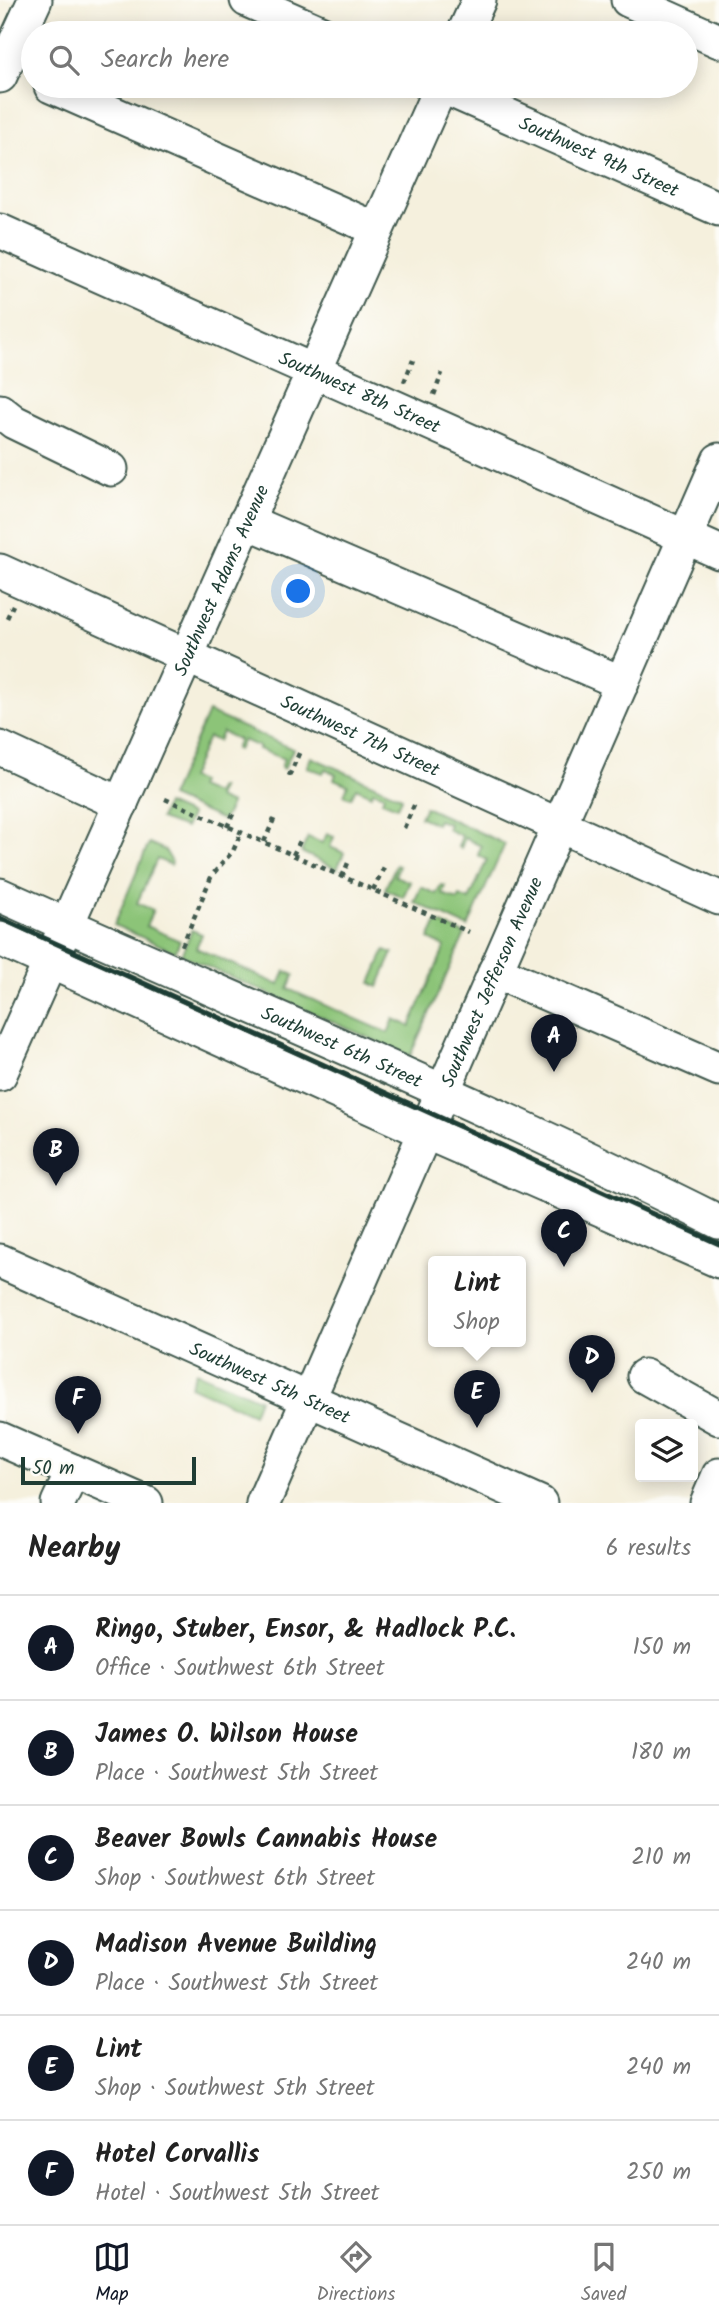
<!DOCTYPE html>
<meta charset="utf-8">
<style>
body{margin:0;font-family:Kalam,sans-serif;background:#f2f2f2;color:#222}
.controls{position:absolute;right:21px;bottom:21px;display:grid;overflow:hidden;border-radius:7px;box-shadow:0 4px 18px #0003}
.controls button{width:63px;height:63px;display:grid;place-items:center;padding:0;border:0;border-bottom:2px solid #e0e0e0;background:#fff;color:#222;font:35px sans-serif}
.scale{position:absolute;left:21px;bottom:18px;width:175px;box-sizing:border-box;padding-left:7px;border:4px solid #1f3d34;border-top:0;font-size:19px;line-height:24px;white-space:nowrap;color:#1f3d34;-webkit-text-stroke:5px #fdfcf7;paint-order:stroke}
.you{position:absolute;left:299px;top:592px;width:24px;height:24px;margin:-18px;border:5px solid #fff;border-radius:50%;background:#1a73e8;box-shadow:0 0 0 10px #1a73e833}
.badge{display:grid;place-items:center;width:46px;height:46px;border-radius:50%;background:#111827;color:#fff;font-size:23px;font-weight:700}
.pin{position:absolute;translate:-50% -58px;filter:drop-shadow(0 2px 4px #0008)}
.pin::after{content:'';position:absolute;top:37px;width:24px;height:21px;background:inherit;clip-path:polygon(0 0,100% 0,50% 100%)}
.popup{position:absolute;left:428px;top:1256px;width:98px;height:91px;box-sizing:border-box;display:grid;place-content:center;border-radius:7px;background:#fff;filter:drop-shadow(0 2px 5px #0005);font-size:23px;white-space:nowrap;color:#767676}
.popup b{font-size:26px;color:#222}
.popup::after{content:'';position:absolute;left:50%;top:100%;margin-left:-14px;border:14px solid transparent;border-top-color:#fff}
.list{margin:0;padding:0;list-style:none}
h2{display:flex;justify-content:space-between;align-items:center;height:91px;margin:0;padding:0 28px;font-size:30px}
h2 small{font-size:23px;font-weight:400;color:#767676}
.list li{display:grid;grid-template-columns:46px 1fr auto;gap:21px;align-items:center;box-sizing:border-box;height:105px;padding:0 28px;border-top:2px solid #e0e0e0}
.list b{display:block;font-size:26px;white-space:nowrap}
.list p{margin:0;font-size:23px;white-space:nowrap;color:#767676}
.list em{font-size:23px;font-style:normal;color:#767676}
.icon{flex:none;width:38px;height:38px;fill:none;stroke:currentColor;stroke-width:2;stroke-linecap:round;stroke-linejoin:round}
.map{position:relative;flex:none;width:719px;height:1503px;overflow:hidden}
.search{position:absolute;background:#fff;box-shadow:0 4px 18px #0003;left:21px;right:21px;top:21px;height:77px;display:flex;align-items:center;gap:18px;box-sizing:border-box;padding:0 24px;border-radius:38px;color:#767676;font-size:26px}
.sheet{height:721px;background:#fff}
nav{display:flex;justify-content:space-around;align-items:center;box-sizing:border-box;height:98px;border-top:2px solid #e0e0e0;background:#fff;font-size:19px;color:#767676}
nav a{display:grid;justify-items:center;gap:4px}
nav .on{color:#111827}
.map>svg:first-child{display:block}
.green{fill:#8cc478;stroke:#568056;stroke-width:2}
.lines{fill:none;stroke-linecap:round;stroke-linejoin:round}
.minor-casing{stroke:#3f584d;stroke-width:37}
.path{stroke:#3f584d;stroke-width:4.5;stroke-dasharray:5 5;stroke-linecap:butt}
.minor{stroke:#fff;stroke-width:33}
.rail{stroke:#1f3d34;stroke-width:5}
.labels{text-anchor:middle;stroke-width:6;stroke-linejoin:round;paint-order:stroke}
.street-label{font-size:19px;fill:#1f3d34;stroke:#fdfcf7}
</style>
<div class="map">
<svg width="719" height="1503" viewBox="0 0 719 1503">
<rect width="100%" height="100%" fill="#fdfcf7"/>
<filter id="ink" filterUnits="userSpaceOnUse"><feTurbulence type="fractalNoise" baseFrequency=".0143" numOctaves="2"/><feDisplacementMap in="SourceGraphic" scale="14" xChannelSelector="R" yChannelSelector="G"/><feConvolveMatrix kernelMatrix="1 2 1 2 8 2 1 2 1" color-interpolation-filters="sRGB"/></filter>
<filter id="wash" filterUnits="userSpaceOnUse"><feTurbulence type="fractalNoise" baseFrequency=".00686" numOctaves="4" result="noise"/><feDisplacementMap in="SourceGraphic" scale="28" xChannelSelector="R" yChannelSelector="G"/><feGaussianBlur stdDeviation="1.57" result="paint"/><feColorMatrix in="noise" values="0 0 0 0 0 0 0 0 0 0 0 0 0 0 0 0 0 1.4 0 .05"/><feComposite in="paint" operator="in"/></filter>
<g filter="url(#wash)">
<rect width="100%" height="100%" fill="#f5f0dd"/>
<g class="green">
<path d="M208 712 293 749 284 769 281 767 284 759 258 749 259 747 243 740 238 750 235 749 239 740 222 732 218 741 208 737 190 778 200 782 198 787 215 794 219 787 221 788 217 798 231 804 223 820 170 797Z"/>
<path d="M311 757 402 797 397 807 382 801 384 795 373 791 371 795 356 788 351 798 344 795 348 785 334 779 336 774 325 769 323 773 307 767Z"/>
<path d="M166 804 191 815 185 828 160 819Z"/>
<path d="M425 807 505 844 468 927 414 902 421 887 436 894 441 885 445 886 442 894 458 900 460 896 469 900 487 860 478 855 481 846 465 838 461 848 458 847 462 836 447 829 449 824 438 820 436 824 420 817Z"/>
<path d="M327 834 334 837 330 847 344 853 337 869 301 852 308 837 322 843Z"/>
<path d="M149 843 165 850 172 862 171 865 157 859 137 903 153 910 146 926 180 941 175 952 114 925Z"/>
<path d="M396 865 399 866 395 876 410 882 403 897 385 889Z"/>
<path d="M437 922 465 934 410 1056 181 955 192 930 202 934 196 948 279 985 285 971 294 975 288 989 388 1033 394 1019 410 1026 445 947 429 939Z"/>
<path d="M385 950 393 953 378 987 371 983Z"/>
<path d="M196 1372 259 1399 253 1414 190 1386Z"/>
</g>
</g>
<g filter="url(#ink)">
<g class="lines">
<g class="minor-casing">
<g id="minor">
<path d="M247 0 322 33"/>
<path d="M628 0 719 41"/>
<path d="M464 33 479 0"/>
<path d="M0 76 35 0"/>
<path d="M51 86 376 229"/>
<path id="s1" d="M0 231 719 552"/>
<path d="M0 411 14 422 111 469"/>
<path d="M246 521 622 683"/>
<path id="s2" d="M0 571 719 898"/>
<path d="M0 748 121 804"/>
<path id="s3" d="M0 895C240 1003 484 1104 719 1222"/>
<path d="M0 939 425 1132 719 1261"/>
<path d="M495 971 719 1069"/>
<path id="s4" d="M0 1074 441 86 719 209"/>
<path id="s5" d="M0 1261 540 1503"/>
<path d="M644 1376 719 1418"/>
<path d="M0 1439 146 1503"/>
<path d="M58 1503 73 1471"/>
<path id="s6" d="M263 1503 719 460"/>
<path d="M707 1503 719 1475"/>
</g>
</g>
<g class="path">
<path d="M404 382 413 360"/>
<path d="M434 395 442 373"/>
<path d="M7 618 13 605"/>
<path d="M289 776 301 749"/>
<path d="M165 799 469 932"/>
<path d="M227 827 233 814"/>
<path d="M404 828 416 801"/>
<path d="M264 842 275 817"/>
<path d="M293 855 300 841"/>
<path d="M342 877 348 863"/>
<path d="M373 890 385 865"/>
<path d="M182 946 212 875 233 851 241 833"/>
</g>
<use href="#minor" class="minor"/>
<path class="rail" d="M0 918 719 1244"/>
</g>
</g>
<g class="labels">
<g class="street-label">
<text dy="7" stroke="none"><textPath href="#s4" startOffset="1255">Southwest 9th Street</textPath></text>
<text dy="7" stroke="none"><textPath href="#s1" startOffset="394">Southwest 8th Street</textPath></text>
<text dy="7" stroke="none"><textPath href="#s4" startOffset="541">Southwest Adams Avenue</textPath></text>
<text dy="7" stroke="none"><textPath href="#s2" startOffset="396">Southwest 7th Street</textPath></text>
<text dy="7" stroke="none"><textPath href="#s6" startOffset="569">Southwest Jefferson Avenue</textPath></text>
<text dy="7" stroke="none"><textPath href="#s3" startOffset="374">Southwest 6th Street</textPath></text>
<text dy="7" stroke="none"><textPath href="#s5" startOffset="296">Southwest 5th Street</textPath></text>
</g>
</g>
</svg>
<div class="controls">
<button><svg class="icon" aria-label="layers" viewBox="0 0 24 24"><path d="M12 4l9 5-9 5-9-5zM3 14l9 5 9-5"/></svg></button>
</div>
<div class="scale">50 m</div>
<div class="you"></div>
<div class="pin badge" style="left:554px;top:1072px">A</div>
<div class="pin badge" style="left:56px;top:1186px">B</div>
<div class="pin badge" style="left:564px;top:1267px">C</div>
<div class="pin badge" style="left:592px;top:1393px">D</div>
<div class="pin badge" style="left:477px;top:1428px">E</div>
<div class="popup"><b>Lint</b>Shop</div>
<div class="pin badge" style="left:78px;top:1434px">F</div>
<div class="search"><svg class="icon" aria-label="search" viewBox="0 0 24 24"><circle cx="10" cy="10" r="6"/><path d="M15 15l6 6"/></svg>Search here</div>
</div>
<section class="sheet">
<h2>Nearby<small>6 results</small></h2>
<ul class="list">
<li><span class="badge">A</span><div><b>Ringo, Stuber, Ensor, &amp; Hadlock P.C.</b><p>Office · Southwest 6th Street</p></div><em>150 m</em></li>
<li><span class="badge">B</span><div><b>James O. Wilson House</b><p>Place · Southwest 5th Street</p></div><em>180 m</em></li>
<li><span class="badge">C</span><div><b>Beaver Bowls Cannabis House</b><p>Shop · Southwest 6th Street</p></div><em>210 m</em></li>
<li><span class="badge">D</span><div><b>Madison Avenue Building</b><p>Place · Southwest 5th Street</p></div><em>240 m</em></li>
<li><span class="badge">E</span><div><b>Lint</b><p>Shop · Southwest 5th Street</p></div><em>240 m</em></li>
<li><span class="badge">F</span><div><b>Hotel Corvallis</b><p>Hotel · Southwest 5th Street</p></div><em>250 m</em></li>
</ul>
</section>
<nav>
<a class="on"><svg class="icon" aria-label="map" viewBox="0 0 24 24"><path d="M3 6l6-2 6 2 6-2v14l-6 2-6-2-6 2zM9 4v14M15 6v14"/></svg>Map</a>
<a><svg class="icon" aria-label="directions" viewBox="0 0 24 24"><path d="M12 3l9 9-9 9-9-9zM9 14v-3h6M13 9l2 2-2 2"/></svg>Directions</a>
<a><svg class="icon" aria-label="saved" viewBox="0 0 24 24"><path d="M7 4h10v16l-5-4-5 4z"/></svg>Saved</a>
</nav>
